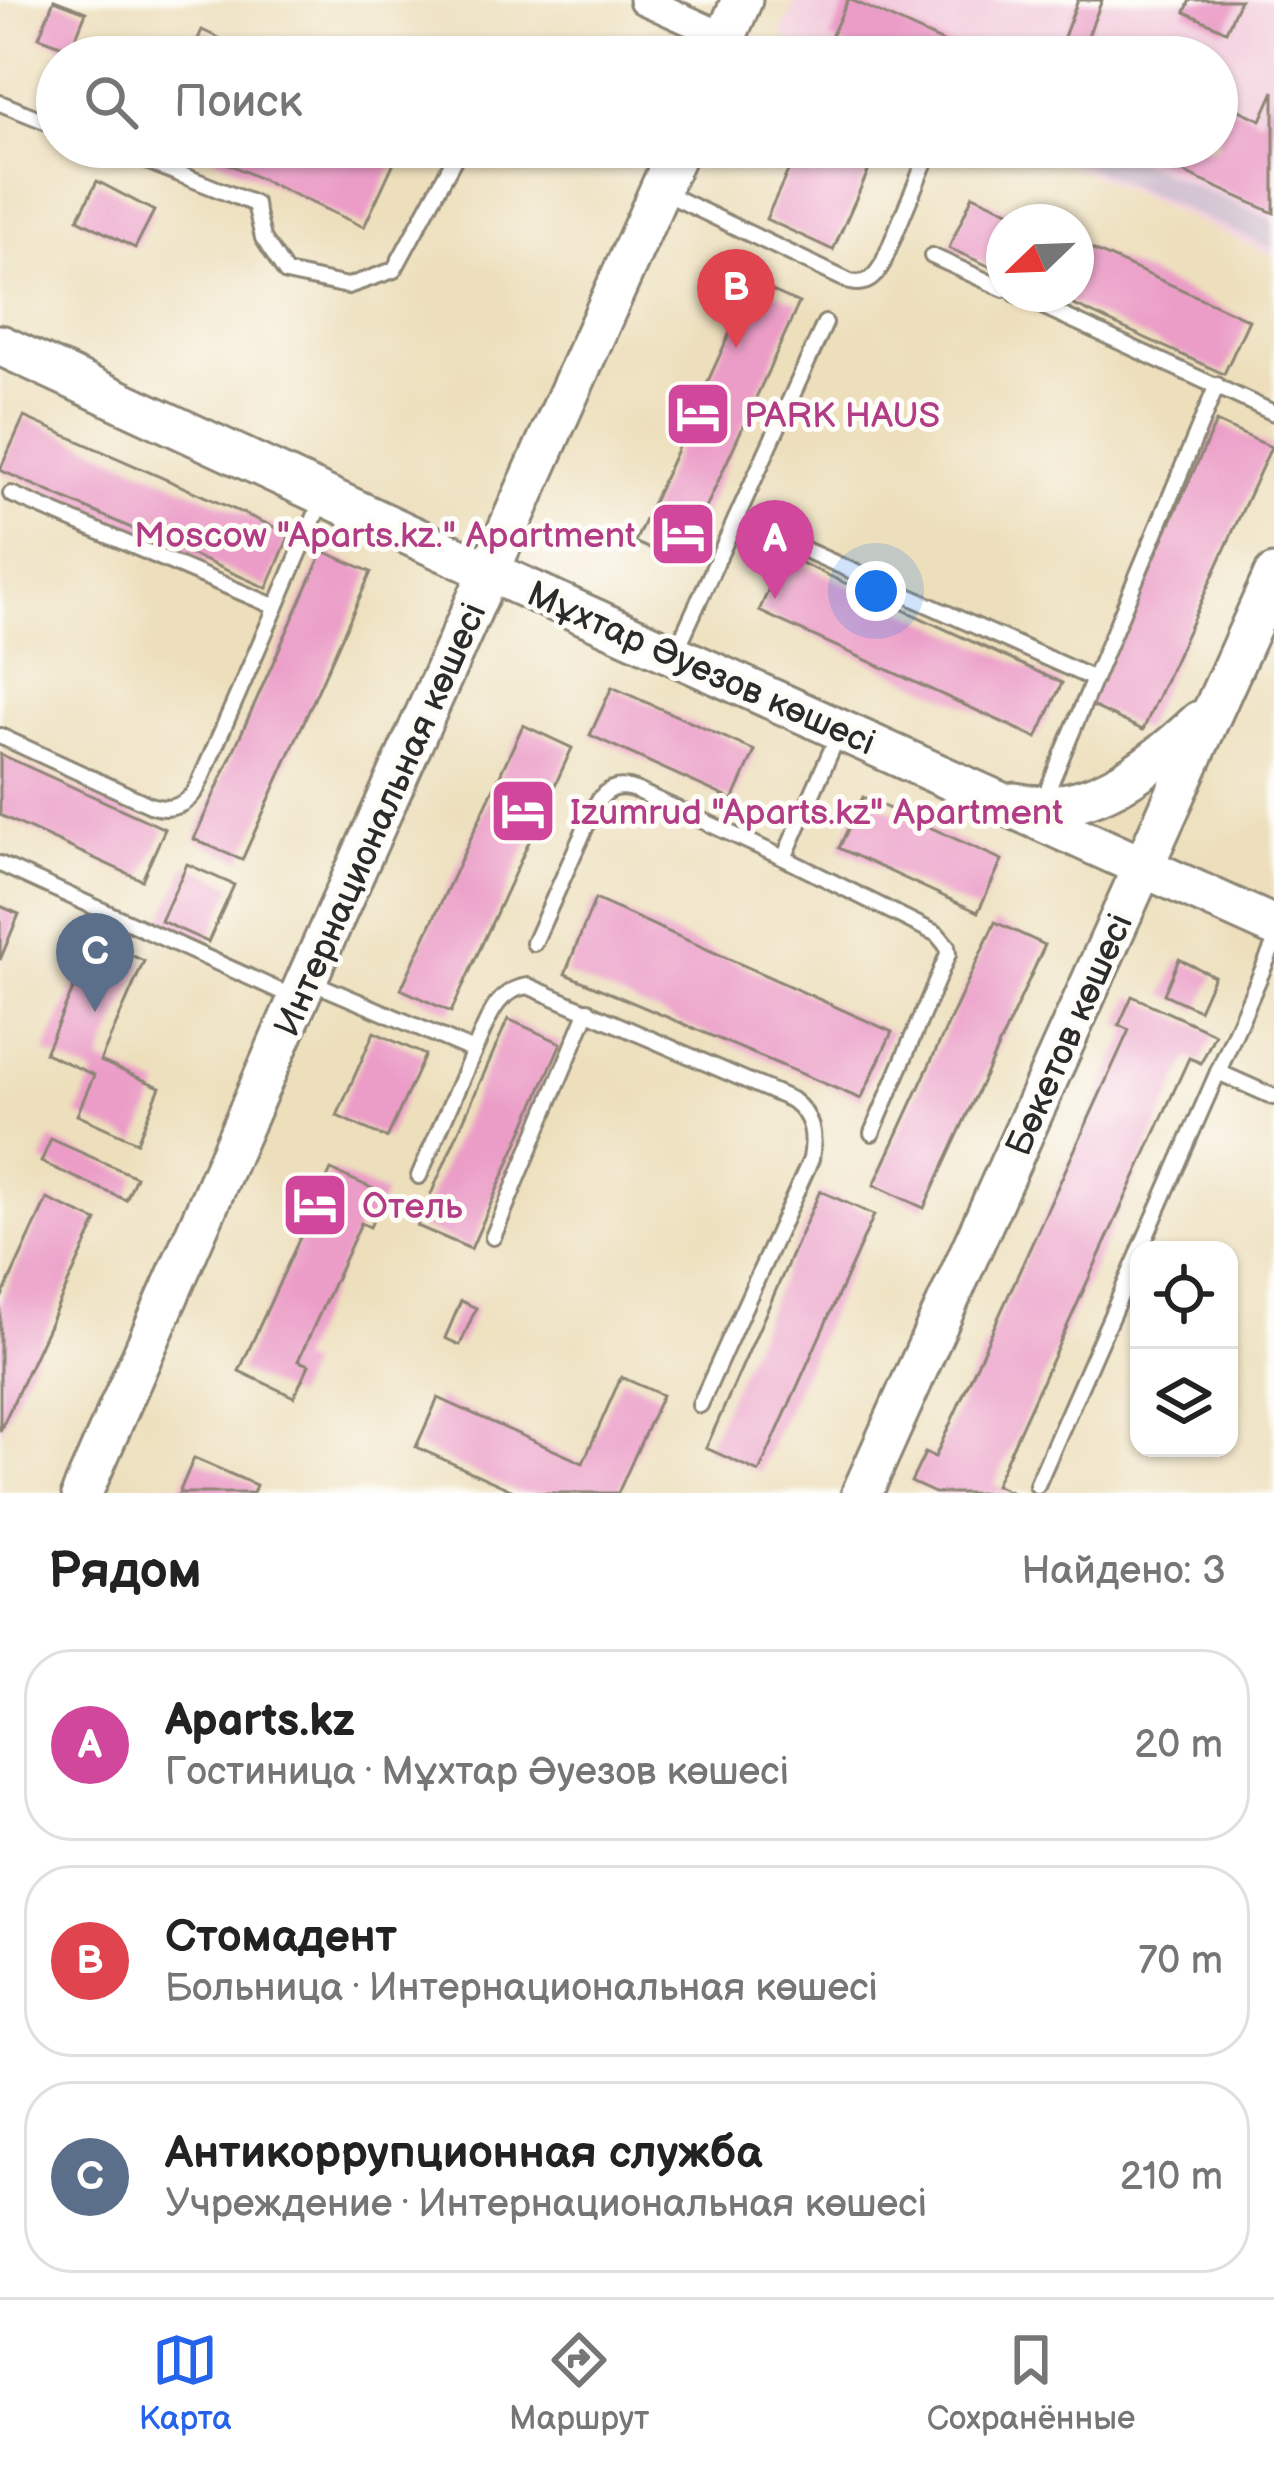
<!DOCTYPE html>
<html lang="ru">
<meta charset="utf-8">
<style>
body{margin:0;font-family:"Balsamiq Sans",sans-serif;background:#f6f6f6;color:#222}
.controls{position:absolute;right:36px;bottom:36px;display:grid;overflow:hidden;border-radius:24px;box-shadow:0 3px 9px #0004}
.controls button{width:108px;height:108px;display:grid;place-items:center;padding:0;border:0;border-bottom:3px solid #e0e0e0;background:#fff;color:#222;font:60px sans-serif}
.compass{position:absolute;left:986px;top:204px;width:108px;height:108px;border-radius:50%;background:#fff;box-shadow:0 3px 9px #0004;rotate:247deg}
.you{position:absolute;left:876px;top:591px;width:42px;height:42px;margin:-30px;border:9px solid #fff;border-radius:50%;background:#1a73e8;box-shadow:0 0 0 18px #1a73e833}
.badge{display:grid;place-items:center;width:78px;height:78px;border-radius:50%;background:#2563eb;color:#fff;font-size:39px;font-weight:700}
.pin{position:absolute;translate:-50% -99px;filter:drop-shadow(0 3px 6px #0008)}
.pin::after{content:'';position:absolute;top:63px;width:42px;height:36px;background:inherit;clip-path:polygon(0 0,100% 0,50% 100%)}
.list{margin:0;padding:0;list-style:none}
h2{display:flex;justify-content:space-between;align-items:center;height:156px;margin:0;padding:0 48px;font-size:51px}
h2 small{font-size:39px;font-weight:400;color:#767676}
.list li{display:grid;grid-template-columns:78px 1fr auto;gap:36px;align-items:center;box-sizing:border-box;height:192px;margin:0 24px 24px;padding:0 24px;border:3px solid #e0e0e0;border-radius:48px}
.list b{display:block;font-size:45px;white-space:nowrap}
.list p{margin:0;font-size:39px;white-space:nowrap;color:#767676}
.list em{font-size:39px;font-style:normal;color:#767676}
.icon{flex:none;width:66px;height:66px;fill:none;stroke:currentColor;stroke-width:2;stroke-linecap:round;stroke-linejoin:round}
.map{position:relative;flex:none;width:1274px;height:1493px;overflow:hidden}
.search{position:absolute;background:#fff;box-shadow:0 3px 9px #0004;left:36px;right:36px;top:36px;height:132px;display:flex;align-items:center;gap:30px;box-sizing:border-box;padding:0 42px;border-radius:66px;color:#767676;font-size:45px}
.sheet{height:804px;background:#fff}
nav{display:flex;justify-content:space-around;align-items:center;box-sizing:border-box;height:168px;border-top:3px solid #e0e0e0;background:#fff;font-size:33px;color:#767676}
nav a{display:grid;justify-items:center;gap:6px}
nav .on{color:#2563eb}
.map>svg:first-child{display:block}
.built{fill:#f3cfde}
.industrial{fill:#cfbdce}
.building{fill:#eb9dc7}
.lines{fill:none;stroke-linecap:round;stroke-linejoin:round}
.lane-casing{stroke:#8c8574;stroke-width:20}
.street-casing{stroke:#8c8574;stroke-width:33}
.secondary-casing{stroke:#8c8574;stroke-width:45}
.lane{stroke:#fff;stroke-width:14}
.street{stroke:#fff;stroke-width:27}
.secondary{stroke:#fff;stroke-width:39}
.labels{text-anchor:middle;stroke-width:10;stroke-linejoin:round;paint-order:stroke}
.hotel-label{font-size:36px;fill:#b23c85;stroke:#fdfcf7;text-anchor:start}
.street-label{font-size:36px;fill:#2b2b2b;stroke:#fdfcf7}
</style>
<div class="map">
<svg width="1274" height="1493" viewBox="0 0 1274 1493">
<rect width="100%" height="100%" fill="#fdfcf7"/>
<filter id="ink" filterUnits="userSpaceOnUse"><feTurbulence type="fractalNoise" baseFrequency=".00833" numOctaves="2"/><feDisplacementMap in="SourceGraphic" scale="24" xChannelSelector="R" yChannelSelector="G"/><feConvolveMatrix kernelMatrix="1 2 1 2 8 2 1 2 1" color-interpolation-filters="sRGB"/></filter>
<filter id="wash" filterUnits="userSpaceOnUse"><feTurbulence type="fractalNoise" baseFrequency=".004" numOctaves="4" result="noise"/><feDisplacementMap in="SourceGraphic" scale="48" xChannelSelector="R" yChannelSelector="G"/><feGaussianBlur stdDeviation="2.7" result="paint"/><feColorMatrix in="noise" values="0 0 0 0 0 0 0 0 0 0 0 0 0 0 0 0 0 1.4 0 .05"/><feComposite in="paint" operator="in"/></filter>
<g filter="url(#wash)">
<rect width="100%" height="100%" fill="#eddfbc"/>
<path class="built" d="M796 0H1274V256L1030 147H1217V57H828L781 36Z"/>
<path class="industrial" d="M1042 147H1105L1274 221V249Z"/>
<g id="blocks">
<g class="building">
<path d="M54 0 86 12 71 49 39 37Z"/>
<path d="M848 0H851L976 57H868L830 39Z"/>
<path d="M1078 0H1102L1082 51 1062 42Z"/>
<path d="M1190 0H1240L1226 31 1185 12Z"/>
<path d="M202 30 259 57H190Z"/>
<path d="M1274 91V213L1127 147H1217V100L1261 120Z"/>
<path d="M192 147H401L364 227Z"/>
<path d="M799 147H879L833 250 766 219Z"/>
<path d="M97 181 154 211 135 248 78 219Z"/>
<path d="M973 195 1033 222H1004V273L949 248Z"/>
<path d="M1076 242 1249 320 1224 374 1050 294H1076Z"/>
<path d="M753 282 799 303 681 563 635 542Z"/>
<path d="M24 417 290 534 267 588 0 470Z"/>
<path d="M1216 422 1271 447 1143 730 1088 704Z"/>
<path d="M323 551 371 572 242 860 194 839Z"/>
<path d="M784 555 1062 683 1037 738 759 611Z"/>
<path d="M612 687 755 751 733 800 590 735Z"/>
<path d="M523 725 572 748 451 1012 401 989Z"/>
<path d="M0 754 165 829 142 880 0 815Z"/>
<path d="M863 797 1002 860 978 912 839 848Z"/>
<path d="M187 864 234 885 208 942 161 921Z"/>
<path d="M595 899 892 1032 861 1099 565 974Z"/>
<path d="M0 906 19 914 0 960Z"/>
<path d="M995 922 1045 945 924 1208 874 1185Z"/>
<path d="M95 939 144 961 100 1061 160 1087 137 1142 77 1115 94 1075 45 1053Z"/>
<path d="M1179 959 1214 976 1199 1010 1164 994Z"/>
<path d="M1132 996 1215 1034 1201 1063 1189 1058 995 1485 1013 1493H935L911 1482 925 1453 935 1457 1129 1030 1119 1025Z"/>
<path d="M508 1019 561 1043 471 1249 417 1226Z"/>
<path d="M374 1032 425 1055 387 1138 337 1116Z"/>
<path d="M51 1139 136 1177 126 1200 41 1162Z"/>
<path d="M331 1170 385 1194 370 1227 361 1223 298 1361 309 1365 294 1397 239 1371Z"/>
<path d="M820 1191 874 1215 759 1472 706 1448Z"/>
<path d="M47 1199 97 1221 0 1431V1301Z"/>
<path d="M461 1301 476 1308 460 1345 445 1338Z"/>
<path d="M621 1377 662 1395 618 1493H518L416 1447 438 1398 583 1463Z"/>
<path d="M194 1458 256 1485 253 1493H179Z"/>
</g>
</g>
</g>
<g filter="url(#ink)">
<use href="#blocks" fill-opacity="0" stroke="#8c8574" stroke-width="3"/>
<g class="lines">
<g class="lane-casing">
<g id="lane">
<path d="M0 103 57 126"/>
<path d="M111 147 255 204 263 238 286 273 348 286 394 270 459 150"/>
<path d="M665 193 850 282C867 286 875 277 883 263L931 147"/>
<path d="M932 256 1004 289"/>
<path d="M1016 294 1274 413"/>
<path d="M11 494 276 607 322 500"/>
<path d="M736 519 1094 679"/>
<path d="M676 651 825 323"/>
<path d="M839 733 784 858 937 934 947 946 948 954 872 1133"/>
<path d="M0 736 150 805C169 812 187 806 197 788L276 607"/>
<path d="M1043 801 1217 385"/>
<path d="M0 864 293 997"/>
<path d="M534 943 595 806C605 788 619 783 638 791L784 858"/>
<path d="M312 982 474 1051C487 1024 494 990 528 986L792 1100C813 1116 815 1135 811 1159L700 1405"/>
<path d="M1218 1072 1274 1097"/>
<path d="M419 1176 474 1051"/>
<path d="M493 1237 588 1010"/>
<path d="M1140 1250 1274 944"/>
<path d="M1037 1485 1139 1253"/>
</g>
</g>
<g class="street-casing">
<path id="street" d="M643 0 725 37"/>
</g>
<g class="secondary-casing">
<g id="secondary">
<path d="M717 57 742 0"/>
<path d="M0 345 444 551 1274 926"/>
<path d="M1015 803C1088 818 1150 768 1200 721"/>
<path d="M82 1493 298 999 679 147"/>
<path d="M862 1493 1274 575"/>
</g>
</g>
<use href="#lane" class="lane"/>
<use href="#street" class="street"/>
<use href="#secondary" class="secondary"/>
</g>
</g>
<defs>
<g id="hotel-square" transform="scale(3.45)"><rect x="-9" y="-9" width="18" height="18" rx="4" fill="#d1479c" stroke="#fdfcf7"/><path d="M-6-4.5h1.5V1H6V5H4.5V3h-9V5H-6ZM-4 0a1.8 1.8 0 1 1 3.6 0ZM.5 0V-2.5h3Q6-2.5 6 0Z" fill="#fff"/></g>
</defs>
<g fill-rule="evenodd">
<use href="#hotel-square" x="698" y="414"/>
<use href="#hotel-square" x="683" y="534"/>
<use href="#hotel-square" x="523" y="811"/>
<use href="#hotel-square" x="315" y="1205"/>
</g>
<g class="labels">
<g class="hotel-label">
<text x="744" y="427">PARK HAUS</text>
<text x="636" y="547" text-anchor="end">Moscow "Aparts.kz." Apartment</text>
<text x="570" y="824">Izumrud "Aparts.kz" Apartment</text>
<text x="362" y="1218">Отель</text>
</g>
<g class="street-label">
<text transform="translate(702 667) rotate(24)" y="13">Мұхтар Әуезов көшесі</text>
<text transform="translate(379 819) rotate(-66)" y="13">Интернациональная көшесі</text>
<text transform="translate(1068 1034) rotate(-66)" y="13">Бөкетов көшесі</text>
</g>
</g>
</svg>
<div class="controls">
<button><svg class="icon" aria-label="locate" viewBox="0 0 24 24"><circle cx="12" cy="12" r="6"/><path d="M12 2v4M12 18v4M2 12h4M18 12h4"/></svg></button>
<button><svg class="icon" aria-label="layers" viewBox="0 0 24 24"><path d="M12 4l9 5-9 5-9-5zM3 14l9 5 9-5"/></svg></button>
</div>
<svg class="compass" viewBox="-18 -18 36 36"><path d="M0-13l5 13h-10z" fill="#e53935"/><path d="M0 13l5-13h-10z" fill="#767676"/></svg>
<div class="you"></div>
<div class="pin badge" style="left:775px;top:599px;background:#d1479c">A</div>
<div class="pin badge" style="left:736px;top:348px;background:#e0444e">B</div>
<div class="pin badge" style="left:95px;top:1012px;background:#5c6f8a">C</div>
<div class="search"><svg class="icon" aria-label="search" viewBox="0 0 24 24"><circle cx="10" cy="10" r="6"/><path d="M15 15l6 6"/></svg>Поиск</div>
</div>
<section class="sheet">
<h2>Рядом<small>Найдено: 3</small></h2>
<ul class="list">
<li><span class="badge" style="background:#d1479c">A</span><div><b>Aparts.kz</b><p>Гостиница · Мұхтар Әуезов көшесі</p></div><em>20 m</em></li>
<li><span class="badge" style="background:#e0444e">B</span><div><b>Стомадент</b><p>Больница · Интернациональная көшесі</p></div><em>70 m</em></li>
<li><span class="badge" style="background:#5c6f8a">C</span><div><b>Антикоррупционная служба</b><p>Учреждение · Интернациональная көшесі</p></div><em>210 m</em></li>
</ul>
</section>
<nav>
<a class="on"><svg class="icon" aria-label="map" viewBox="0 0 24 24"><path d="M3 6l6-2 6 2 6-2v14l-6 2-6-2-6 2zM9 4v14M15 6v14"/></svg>Карта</a>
<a><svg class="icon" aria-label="directions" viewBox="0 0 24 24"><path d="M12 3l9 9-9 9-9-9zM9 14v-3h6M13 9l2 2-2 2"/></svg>Маршрут</a>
<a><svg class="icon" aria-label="saved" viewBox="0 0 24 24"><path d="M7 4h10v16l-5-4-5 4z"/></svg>Сохранённые</a>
</nav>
